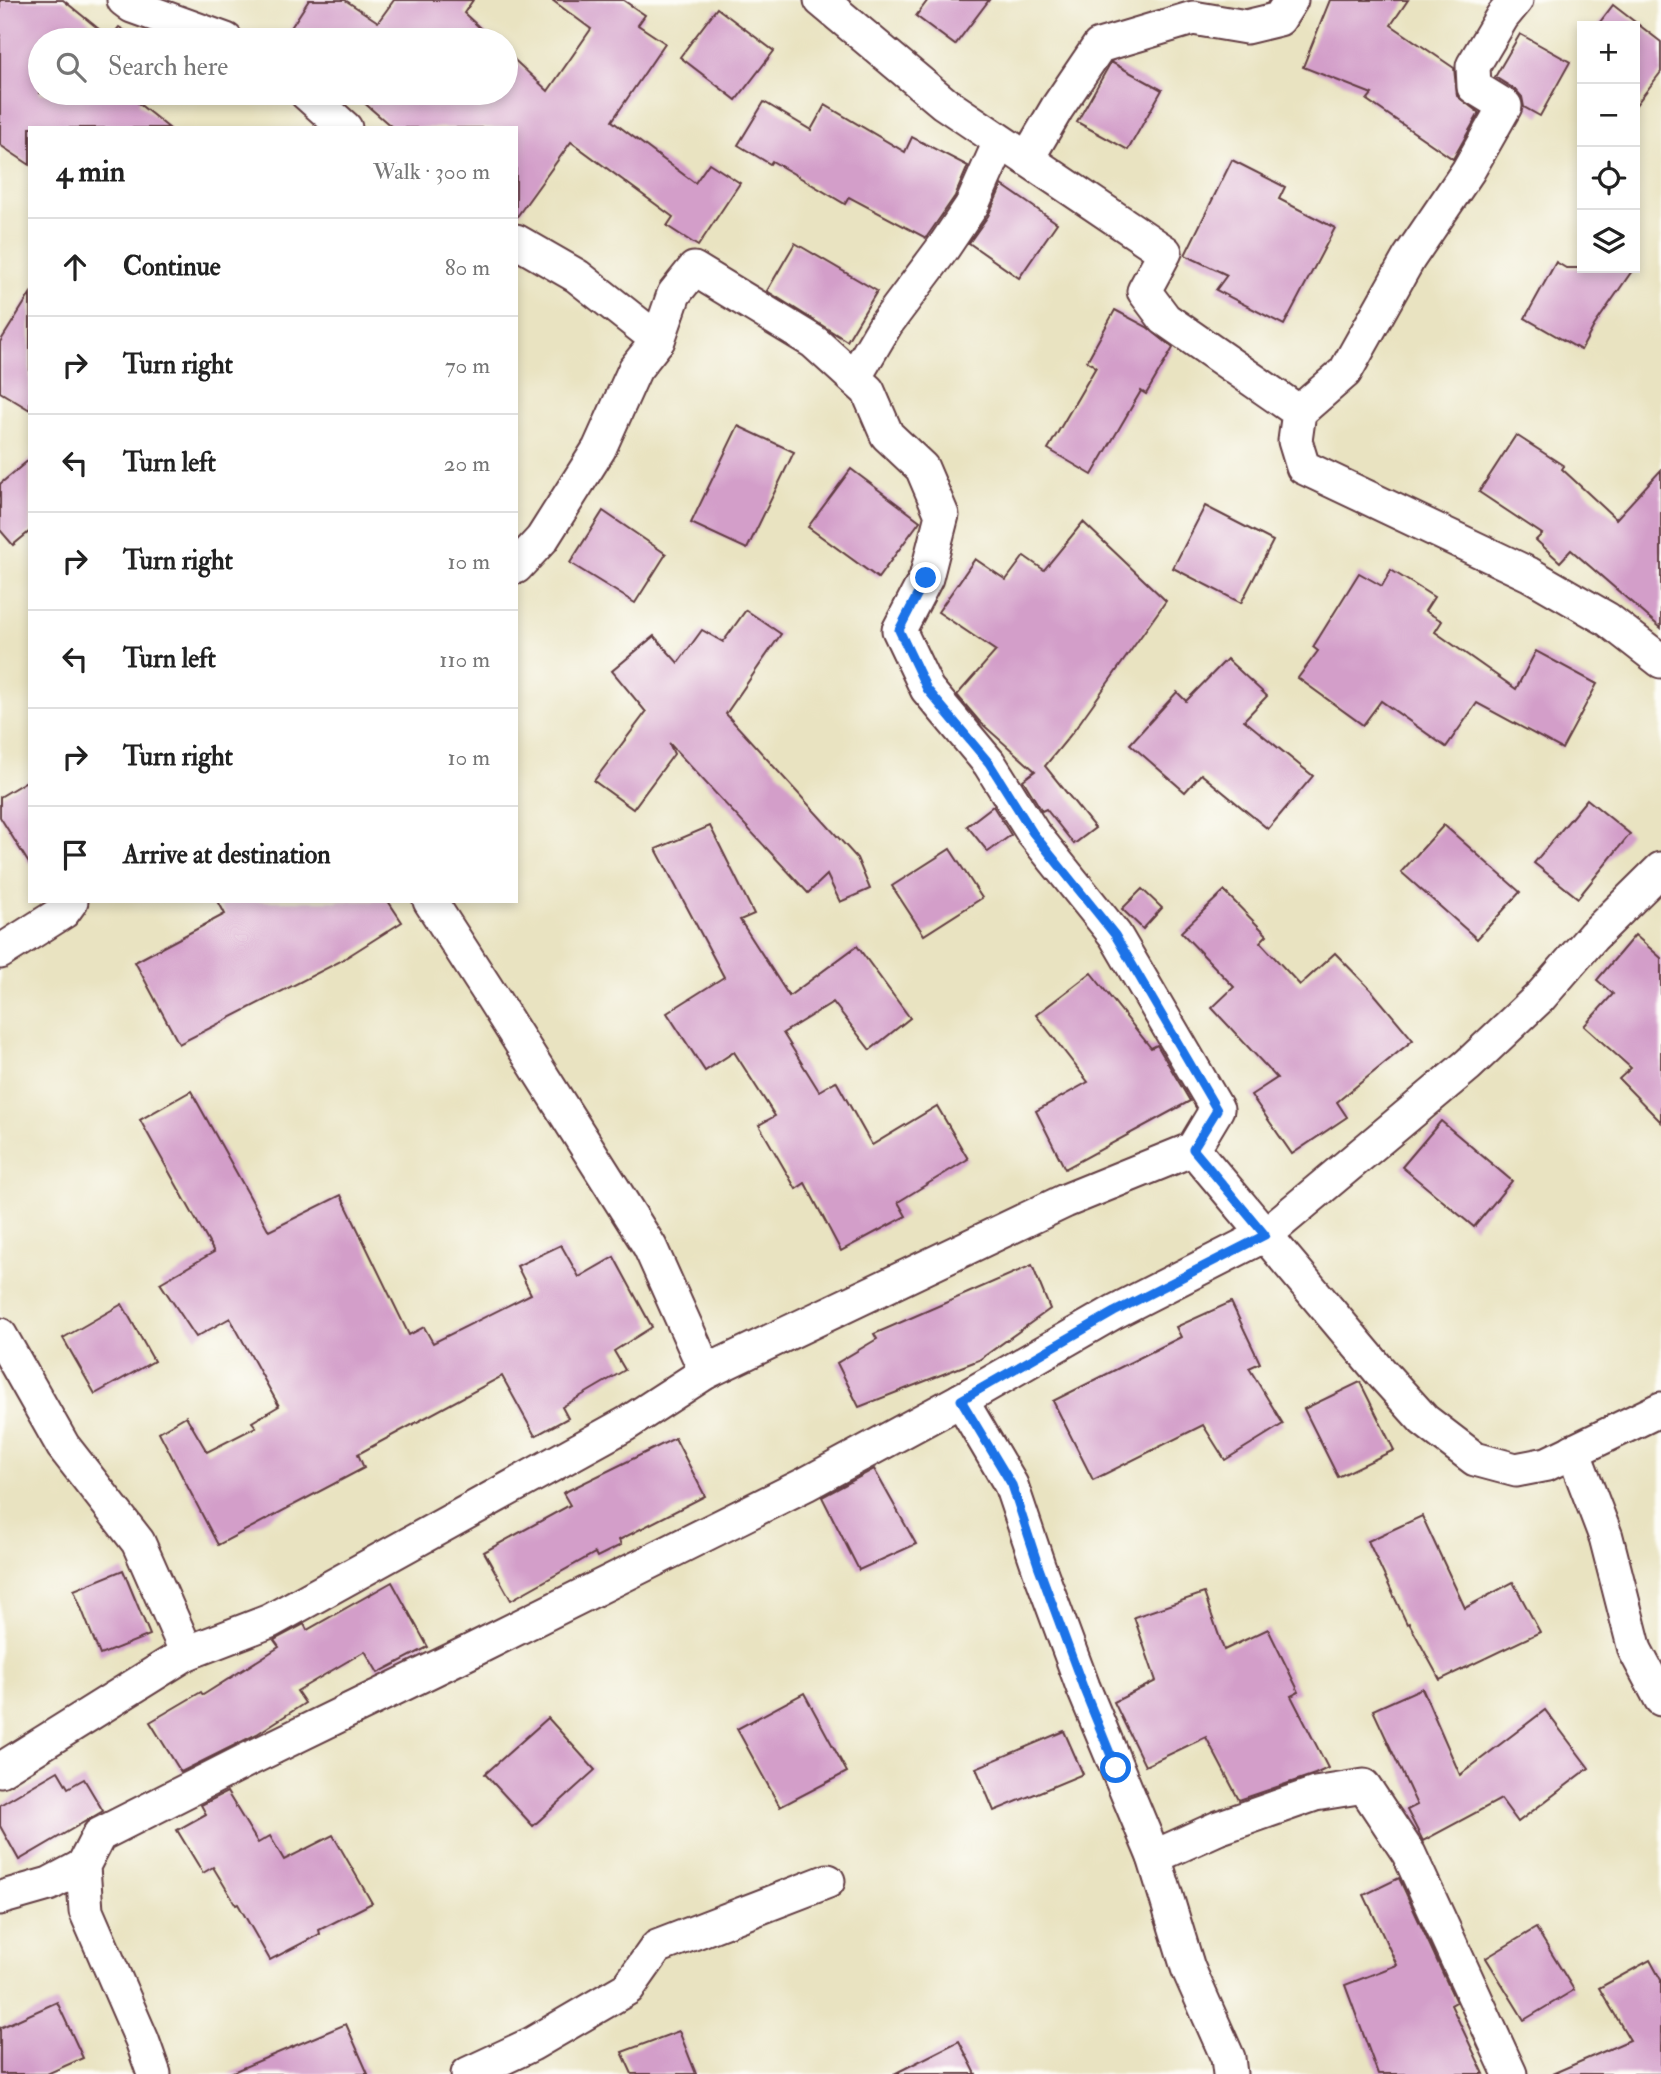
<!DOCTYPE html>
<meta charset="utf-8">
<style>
body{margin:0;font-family:"IM FELL Double Pica",serif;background:#f2f2f2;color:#222}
.controls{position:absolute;right:21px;top:21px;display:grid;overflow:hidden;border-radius:0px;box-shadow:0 4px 10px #0003}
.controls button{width:63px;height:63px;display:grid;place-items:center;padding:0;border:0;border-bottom:2px solid #e0e0e0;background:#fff;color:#222;font:35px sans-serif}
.stop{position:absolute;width:21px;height:21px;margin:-16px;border:5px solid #1a73e8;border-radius:50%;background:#fff}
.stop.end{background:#1a73e8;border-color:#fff;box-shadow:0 2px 7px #0008}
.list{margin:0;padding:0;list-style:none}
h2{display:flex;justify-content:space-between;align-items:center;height:91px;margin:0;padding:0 28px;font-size:30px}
h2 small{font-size:23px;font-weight:400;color:#767676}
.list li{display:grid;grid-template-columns:46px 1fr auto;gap:21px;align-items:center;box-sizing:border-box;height:98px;padding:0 28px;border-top:2px solid #e0e0e0}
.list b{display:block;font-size:26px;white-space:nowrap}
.list em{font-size:23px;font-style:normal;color:#767676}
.icon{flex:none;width:38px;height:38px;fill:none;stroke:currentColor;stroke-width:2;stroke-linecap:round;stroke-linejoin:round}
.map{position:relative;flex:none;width:1661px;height:2074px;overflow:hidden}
.search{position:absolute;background:#fff;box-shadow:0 4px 10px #0003;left:28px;top:28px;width:490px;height:77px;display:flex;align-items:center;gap:18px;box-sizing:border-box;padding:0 24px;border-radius:38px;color:#767676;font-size:26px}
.panel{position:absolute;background:#fff;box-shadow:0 4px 10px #0003;left:28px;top:126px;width:490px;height:777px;border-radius:0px}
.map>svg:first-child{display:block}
.building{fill:#d39ec9}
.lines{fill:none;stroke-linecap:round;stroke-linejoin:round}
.minor-casing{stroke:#623c42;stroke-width:37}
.minor{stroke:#fff;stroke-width:33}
.route{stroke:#1a73e8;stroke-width:9}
</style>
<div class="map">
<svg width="1661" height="2074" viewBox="0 0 1661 2074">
<rect width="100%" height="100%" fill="#fdfcf7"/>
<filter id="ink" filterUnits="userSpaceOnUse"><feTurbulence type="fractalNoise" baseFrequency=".0143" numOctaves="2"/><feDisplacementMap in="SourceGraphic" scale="14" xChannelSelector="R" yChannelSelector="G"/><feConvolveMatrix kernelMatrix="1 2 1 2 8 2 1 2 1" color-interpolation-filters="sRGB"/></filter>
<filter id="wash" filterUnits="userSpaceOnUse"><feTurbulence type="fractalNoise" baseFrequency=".00686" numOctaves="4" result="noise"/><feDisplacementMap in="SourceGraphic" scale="28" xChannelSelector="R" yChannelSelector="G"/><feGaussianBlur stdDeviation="1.57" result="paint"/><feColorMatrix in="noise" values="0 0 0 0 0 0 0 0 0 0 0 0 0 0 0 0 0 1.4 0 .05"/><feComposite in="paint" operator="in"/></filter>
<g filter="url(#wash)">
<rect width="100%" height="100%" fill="#e9e3c1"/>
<g id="blocks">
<g class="building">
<path d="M0 0H63L110 38 119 27 140 40H40V93H145L138 103 169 128H30V165L0 145Z"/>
<path d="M309 0H345L378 22 394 0H473L464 13 493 40H283Z"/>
<path d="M552 0H623L645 15 638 25 665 43 612 121 695 183 709 163 740 183 698 246 667 226 673 217 571 142 516 218V128H393L361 100 366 93H506V52L548 91 591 29Z"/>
<path d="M928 0H989L955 45 916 16Z"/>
<path d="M1330 0H1408L1391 25 1454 68 1457 96 1479 113 1453 159 1367 100 1372 94 1303 67Z"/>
<path d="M1613 5 1661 42V72L1635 106V26H1597Z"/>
<path d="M717 8 774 51 736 100 680 57Z"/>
<path d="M1520 34 1570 62 1540 116 1524 107 1522 97 1516 90 1495 77Z"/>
<path d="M1111 62 1162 90 1128 150 1077 122Z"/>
<path d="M764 102 811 130 825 105 905 152 912 137 968 166 955 196 926 238 849 197 845 204 772 161 770 164 738 145Z"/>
<path d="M1232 160 1285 187 1279 199 1335 228 1284 325 1216 290 1227 275 1185 255Z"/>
<path d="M1002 185 1057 223 1019 278 969 243 988 216Z"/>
<path d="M795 243 877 291 847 341 767 291Z"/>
<path d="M1556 262 1566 268H1634L1594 326 1581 350 1525 318Z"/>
<path d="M30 294V410L0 392V342Z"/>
<path d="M1115 310 1147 327 1173 348 1146 394 1141 391 1092 475 1048 449 1096 367 1087 361Z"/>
<path d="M738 426 794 452 747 549 691 523Z"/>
<path d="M1516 435 1564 466 1562 469 1616 519 1661 470V628L1571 550 1560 562 1536 540 1542 534 1479 492Z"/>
<path d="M30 459V531L13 545 0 530V484Z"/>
<path d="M851 469 920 521 878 578 808 527Z"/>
<path d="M1205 506 1273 541 1241 603 1173 568Z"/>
<path d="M603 511 666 554 635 603 570 563Z"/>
<path d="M1083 522 1166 601 1073 732 1045 766 1095 828 1074 844 1046 809 1042 811 1023 780 1035 771 980 722 957 695 996 651 938 612 975 559 1006 580 1024 556 1044 570Z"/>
<path d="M1391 570 1434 597 1425 611 1442 621 1435 632 1516 689 1536 651 1597 684 1562 749 1477 703 1446 747 1381 701 1363 725 1298 678 1318 651 1313 647 1359 573 1382 586Z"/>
<path d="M746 610 781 634 726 714 857 858 870 889 840 902 827 875 808 893 669 743 674 754 633 809 594 781 646 712 612 671 654 636 678 663 702 630 723 642Z"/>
<path d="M1227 659 1267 696 1244 720 1313 776 1268 829 1201 774 1185 792 1130 744 1177 692 1186 701Z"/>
<path d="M30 779V865L0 817V797Z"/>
<path d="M1587 799 1630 834 1578 898 1534 863Z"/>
<path d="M993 806 1011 835 988 852 967 826Z"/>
<path d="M1444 825 1520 892 1477 939 1401 872Z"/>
<path d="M710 826 754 914 740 920 789 996 857 946 910 1018 870 1050 833 1002 783 1033 819 1091 836 1081 872 1145 937 1106 968 1159 898 1202 906 1216 841 1251 805 1183 796 1189 759 1125 775 1116 734 1052 705 1071 667 1013 724 977 656 849Z"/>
<path d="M950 849 982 898 924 935 892 886Z"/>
<path d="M1142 889 1162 908 1143 929 1122 909Z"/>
<path d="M1224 891 1267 935 1260 942 1300 985 1335 953 1371 990 1413 1040 1337 1102 1347 1117 1292 1154 1251 1095 1277 1078 1212 1008 1234 987 1181 932Z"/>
<path d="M218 901H388L402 922 339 962 179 1044 135 962 225 914Z"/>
<path d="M1635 935 1661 958V1122L1619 1079 1631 1068 1584 1026 1613 994 1597 980Z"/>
<path d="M1091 973 1151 1048 1157 1045 1190 1101 1065 1169 1036 1111 1088 1082 1036 1015Z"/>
<path d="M191 1091 269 1231 341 1195 409 1335 424 1327 433 1343 531 1294 517 1266 561 1245 579 1277 614 1257 652 1327 614 1351 625 1370 562 1407 568 1418 535 1436 502 1376 358 1454 364 1468 218 1545 159 1432 186 1416 207 1452 256 1427 252 1422 279 1406 230 1318 196 1337 160 1283 214 1252 140 1120Z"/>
<path d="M1441 1121 1512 1181 1474 1227 1402 1167Z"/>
<path d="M1032 1265 1050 1309 979 1360 859 1407 837 1363 877 1339 874 1334Z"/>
<path d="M1231 1302 1260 1363 1249 1368 1283 1424 1225 1460 1203 1425 1093 1480 1053 1401 1181 1337 1176 1327Z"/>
<path d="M122 1304 154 1361 95 1394 63 1338Z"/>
<path d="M1360 1382 1394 1450 1338 1477 1304 1409Z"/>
<path d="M675 1438 705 1496 619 1540 621 1545 597 1557 595 1553 511 1600 484 1552 570 1505 563 1493Z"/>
<path d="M874 1469 916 1544 859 1570 822 1497Z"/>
<path d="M1422 1516 1465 1608 1513 1582 1540 1632 1440 1680 1409 1623 1407 1624 1368 1541Z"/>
<path d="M123 1570 150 1635 100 1655 74 1590Z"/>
<path d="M392 1582 428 1647 378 1673 365 1651 297 1691 305 1703 257 1734 181 1772 150 1722 201 1692 203 1695 279 1647 274 1640 304 1624 307 1630Z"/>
<path d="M1204 1593 1224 1650 1268 1629 1299 1692 1291 1696 1328 1768 1315 1774 1239 1800 1206 1737 1145 1766 1114 1702 1156 1681 1134 1617Z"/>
<path d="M1422 1688 1460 1775 1545 1710 1589 1768 1518 1822 1501 1799 1423 1841 1407 1810 1417 1805 1373 1710Z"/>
<path d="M804 1693 847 1772 780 1807 737 1729Z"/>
<path d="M548 1718 595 1770 533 1826 485 1774Z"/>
<path d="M1064 1731 1083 1774 994 1811 976 1768Z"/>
<path d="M58 1771 68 1788 84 1779 103 1811 19 1860 0 1826V1805Z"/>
<path d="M227 1792 258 1843 270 1836 284 1860 333 1835 372 1903 319 1930 320 1934 270 1960 238 1904 236 1905 213 1867 203 1873 177 1830 206 1814 201 1805Z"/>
<path d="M1399 1878 1456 2002 1451 2005 1484 2074H1378L1345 1985 1397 1965 1364 1895Z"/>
<path d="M1536 1928 1574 1990 1524 2020 1486 1958Z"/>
<path d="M1650 1960 1661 1980V2074H1552L1630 2040 1599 1988Z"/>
<path d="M57 2002 83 2058 47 2074H0V2028Z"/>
<path d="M346 2024 368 2074H228Z"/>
<path d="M679 2031 696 2074H632L622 2052Z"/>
<path d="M959 2041 976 2074H894Z"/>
</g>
</g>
</g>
<g filter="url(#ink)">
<use href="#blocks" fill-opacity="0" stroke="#623c42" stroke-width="2"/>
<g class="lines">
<g class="minor-casing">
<g id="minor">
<path d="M124 0 132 6 226 40"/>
<path d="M821 0 944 103 1165 252 1144 291 1165 319 1299 412 1295 441 1303 467 1529 574 1607 619 1661 661"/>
<path d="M306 93 345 128"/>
<path d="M1027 159 1057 108 1099 46 1193 18 1246 27 1279 19 1291 0"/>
<path d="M516 241 577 276 658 340"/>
<path d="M854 378 886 324 943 248 972 205 1000 142"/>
<path d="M1299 412 1345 372 1409 258 1468 171 1505 106 1474 87 1473 66 1502 17 1516 0"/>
<path d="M516 567 542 539 599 449 635 369 658 340 674 294 694 269 814 342 868 391 887 435 922 468 942 515 926 578 899 630 927 689 989 763 1033 833 1115 935 1217 1109 1193 1149"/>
<path d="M430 901 492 997 650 1247 706 1372"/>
<path d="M0 952 63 912 71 901"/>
<path d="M0 1335 63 1446 138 1542 187 1653"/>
<path d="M961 1400 1011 1485 1039 1568 1083 1687 1154 1857 1188 1968 1228 2058 1230 2074"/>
<path d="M1573 1451 1606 1537 1635 1650 1661 1699"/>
<path d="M0 1770 187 1653 270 1621 626 1424 706 1372 1065 1201 1193 1149 1378 1369 1424 1420 1475 1459 1516 1470 1547 1464 1661 1409"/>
<path d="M1154 1857 1218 1828 1315 1794 1364 1786 1409 1854 1510 2074"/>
<path d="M0 1898 49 1884 83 1866"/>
<path d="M154 2074 142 2040 86 1911 83 1866 99 1835 247 1760 471 1651 806 1484 961 1400 1114 1312 1265 1235 1468 1065 1541 996 1593 936 1661 869"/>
<path d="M468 2074 532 2044 628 1988 657 1947 828 1881"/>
</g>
</g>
<use href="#minor" class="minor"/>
</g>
</g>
<g class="lines" filter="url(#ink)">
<path class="route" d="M926 578 899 630 927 689 989 763 1033 833 1115 935 1217 1110 1193 1149 1265 1235 1114 1312 961 1400 1012 1485 1039 1568 1083 1687 1116 1768"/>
</g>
</svg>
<div class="controls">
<button>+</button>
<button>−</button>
<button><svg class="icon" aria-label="locate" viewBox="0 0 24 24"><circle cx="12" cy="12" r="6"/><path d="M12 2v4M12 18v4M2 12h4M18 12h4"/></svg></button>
<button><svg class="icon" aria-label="layers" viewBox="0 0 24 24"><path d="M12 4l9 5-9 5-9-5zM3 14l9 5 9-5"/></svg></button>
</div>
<div class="stop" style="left:1116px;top:1768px"></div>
<div class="stop end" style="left:926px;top:578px"></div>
<div class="search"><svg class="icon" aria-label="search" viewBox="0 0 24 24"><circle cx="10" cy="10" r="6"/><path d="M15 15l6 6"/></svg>Search here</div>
<section class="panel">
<h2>4 min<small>Walk · 300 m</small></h2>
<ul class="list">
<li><svg class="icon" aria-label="ahead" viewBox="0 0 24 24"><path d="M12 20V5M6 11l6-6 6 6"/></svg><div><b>Continue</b></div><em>80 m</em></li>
<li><svg class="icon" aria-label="right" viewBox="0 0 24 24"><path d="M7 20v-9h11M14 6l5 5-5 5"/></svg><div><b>Turn right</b></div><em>70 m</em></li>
<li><svg class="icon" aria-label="left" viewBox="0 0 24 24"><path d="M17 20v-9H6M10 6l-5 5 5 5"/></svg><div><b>Turn left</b></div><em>20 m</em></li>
<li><svg class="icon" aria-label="right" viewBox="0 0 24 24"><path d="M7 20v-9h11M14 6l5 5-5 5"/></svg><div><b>Turn right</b></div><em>10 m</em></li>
<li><svg class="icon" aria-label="left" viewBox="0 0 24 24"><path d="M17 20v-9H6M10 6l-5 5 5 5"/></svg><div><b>Turn left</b></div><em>110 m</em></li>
<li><svg class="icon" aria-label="right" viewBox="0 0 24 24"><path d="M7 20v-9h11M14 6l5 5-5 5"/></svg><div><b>Turn right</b></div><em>10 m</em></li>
<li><svg class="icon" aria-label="arrive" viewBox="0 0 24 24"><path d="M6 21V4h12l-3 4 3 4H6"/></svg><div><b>Arrive at destination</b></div></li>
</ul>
</section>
</div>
